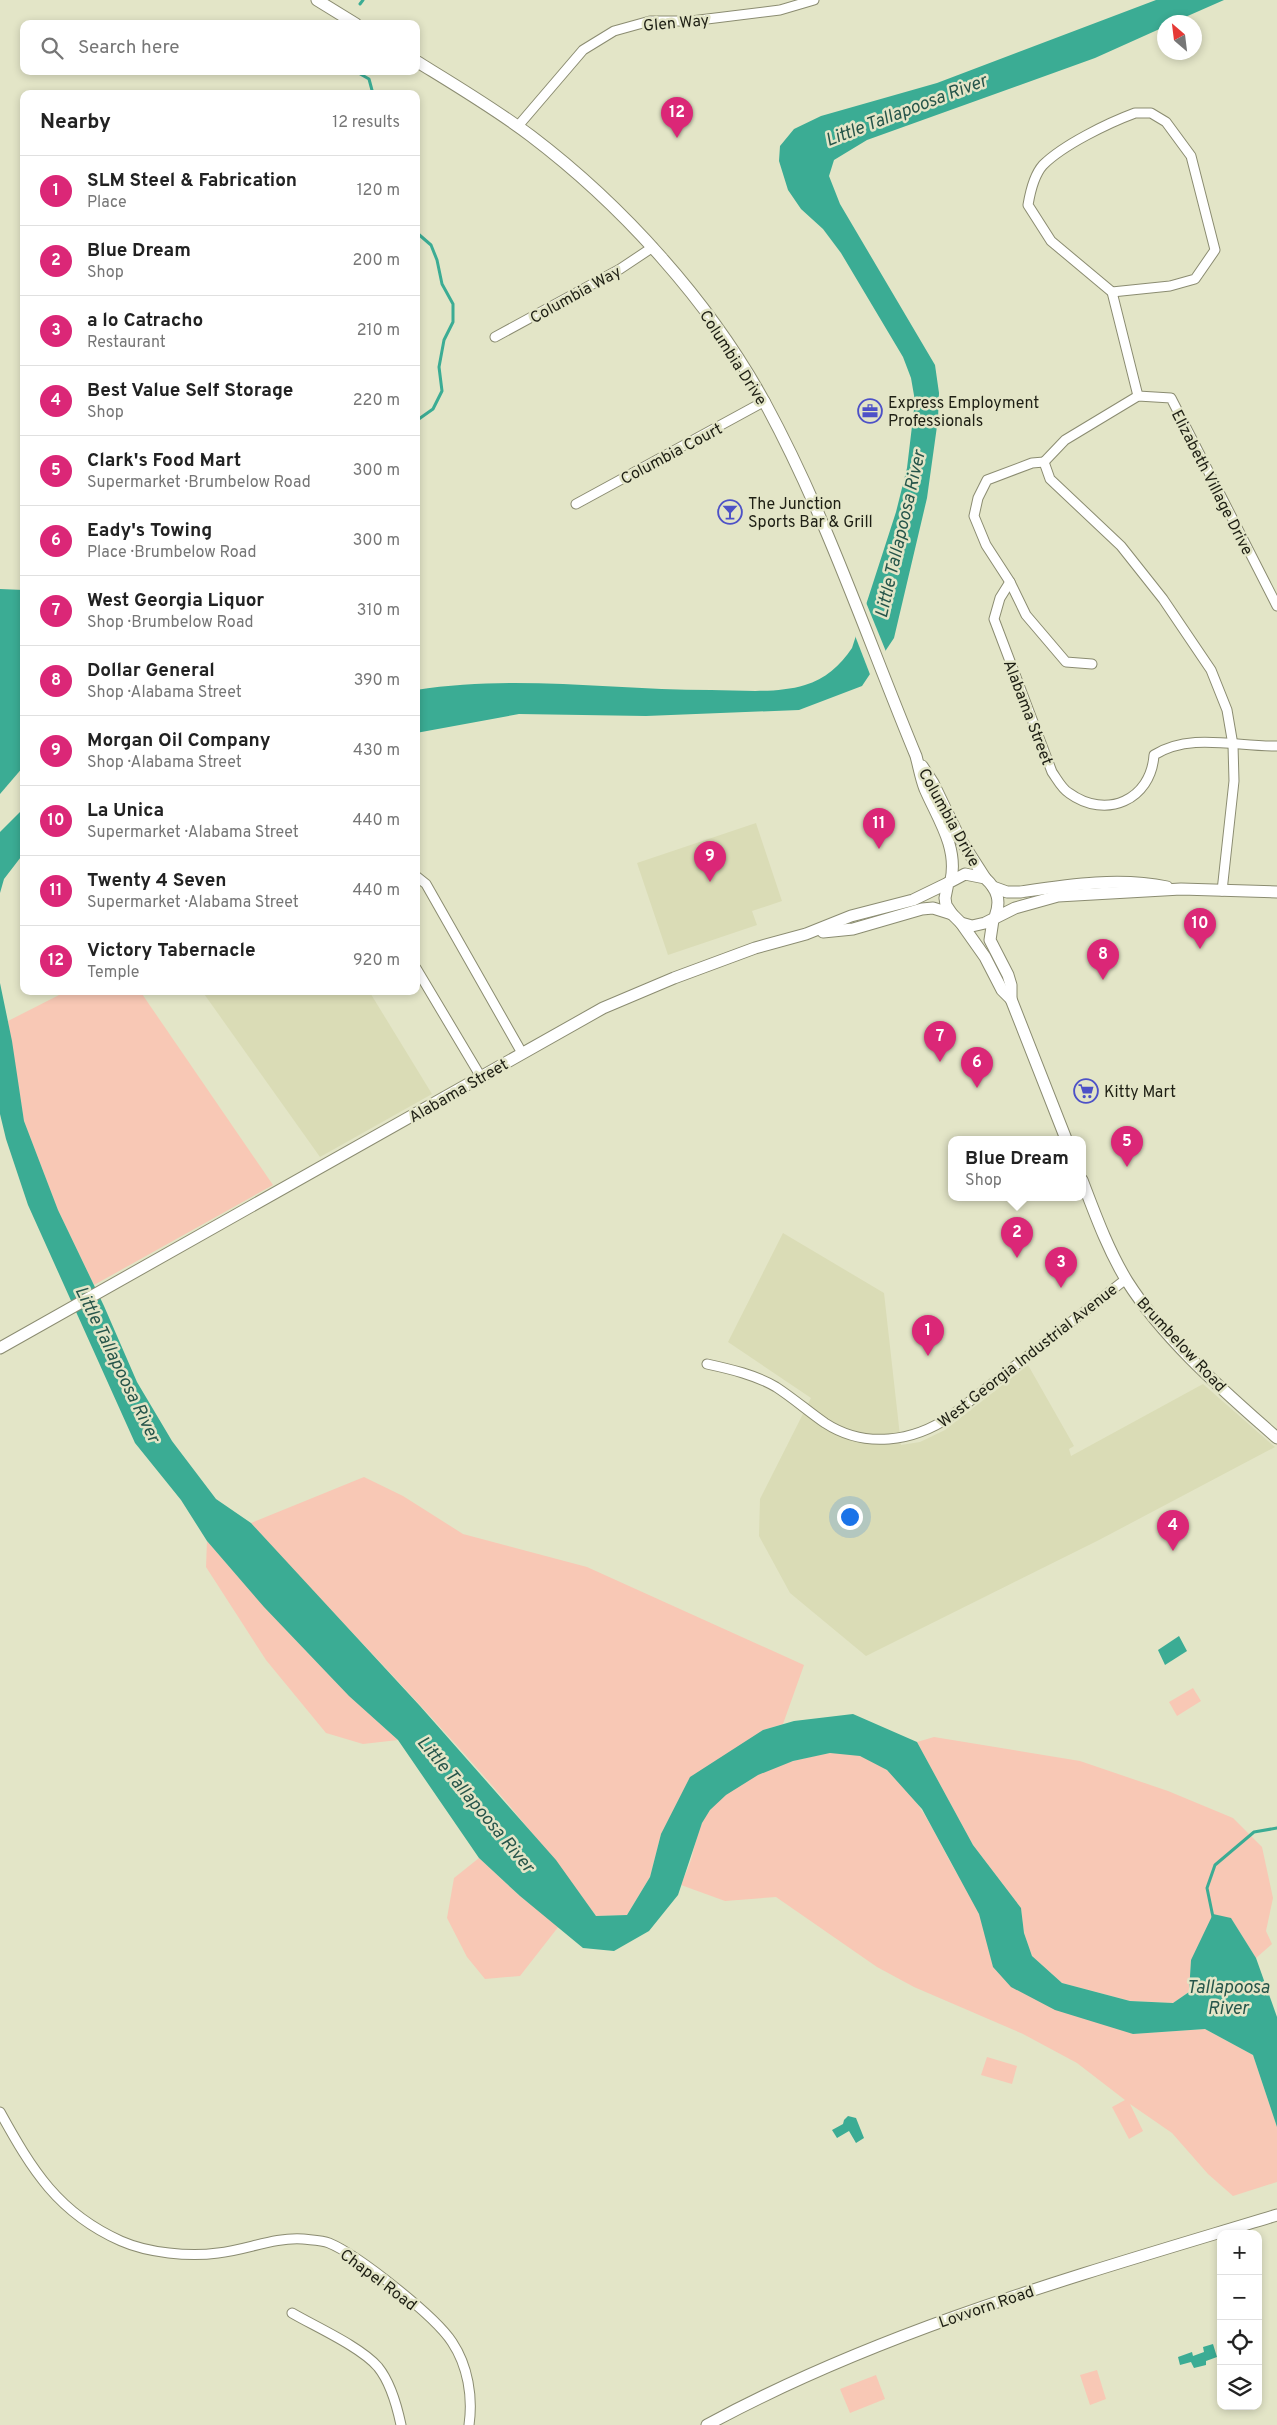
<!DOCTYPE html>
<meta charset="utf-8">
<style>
body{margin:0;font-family:Overpass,sans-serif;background:#f6f6f6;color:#222}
.controls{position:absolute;right:15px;bottom:15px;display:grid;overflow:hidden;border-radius:10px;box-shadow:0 2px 8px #0003}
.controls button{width:45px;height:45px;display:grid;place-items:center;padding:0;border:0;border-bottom:1px solid #e0e0e0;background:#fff;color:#222;font:25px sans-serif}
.compass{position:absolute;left:1157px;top:15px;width:45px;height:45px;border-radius:50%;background:#fff;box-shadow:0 2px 8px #0003;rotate:332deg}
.you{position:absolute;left:849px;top:1516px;width:18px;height:18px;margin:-12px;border:4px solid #fff;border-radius:50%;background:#1a73e8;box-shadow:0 0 0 8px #1a73e833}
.badge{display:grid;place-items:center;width:32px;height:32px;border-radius:50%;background:#db2777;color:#fff;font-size:16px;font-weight:700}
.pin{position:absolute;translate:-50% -41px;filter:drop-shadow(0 1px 2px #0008)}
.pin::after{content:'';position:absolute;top:26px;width:18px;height:15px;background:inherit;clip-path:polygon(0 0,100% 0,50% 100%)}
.popup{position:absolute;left:948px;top:1136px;width:138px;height:65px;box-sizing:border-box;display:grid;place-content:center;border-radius:10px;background:#fff;filter:drop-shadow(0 1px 4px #0005);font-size:16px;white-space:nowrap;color:#767676}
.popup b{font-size:19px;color:#222}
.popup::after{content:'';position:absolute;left:50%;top:100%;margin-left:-10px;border:10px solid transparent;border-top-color:#fff}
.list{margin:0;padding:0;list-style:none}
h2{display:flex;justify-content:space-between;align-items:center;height:65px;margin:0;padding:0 20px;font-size:21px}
h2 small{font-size:16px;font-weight:400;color:#767676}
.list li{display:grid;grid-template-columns:32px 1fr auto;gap:15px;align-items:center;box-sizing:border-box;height:70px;padding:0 20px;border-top:1px solid #e0e0e0}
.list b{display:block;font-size:19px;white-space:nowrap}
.list p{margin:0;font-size:16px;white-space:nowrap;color:#767676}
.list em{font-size:16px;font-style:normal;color:#767676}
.icon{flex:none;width:28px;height:28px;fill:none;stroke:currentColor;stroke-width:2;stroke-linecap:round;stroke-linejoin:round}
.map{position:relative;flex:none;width:1277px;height:2425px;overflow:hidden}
.search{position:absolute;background:#fff;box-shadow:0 2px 8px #0003;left:20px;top:20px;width:400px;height:55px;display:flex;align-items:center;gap:12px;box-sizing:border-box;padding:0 18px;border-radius:10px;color:#767676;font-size:19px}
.panel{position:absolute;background:#fff;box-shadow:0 2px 8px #0003;left:20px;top:90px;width:400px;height:905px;border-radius:10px}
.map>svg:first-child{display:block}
.built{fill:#dadcb6}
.green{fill:#f8c8b5}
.water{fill:#3bac94}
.pier{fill:#e3e5c7}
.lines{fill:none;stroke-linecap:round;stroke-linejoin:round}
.stream{stroke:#3bac94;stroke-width:3}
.street-casing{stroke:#8b8c71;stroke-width:11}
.secondary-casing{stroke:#8b8c71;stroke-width:13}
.street{stroke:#fff;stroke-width:9}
.secondary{stroke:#fff;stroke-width:11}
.labels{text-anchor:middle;stroke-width:5;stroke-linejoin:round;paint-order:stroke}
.street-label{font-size:16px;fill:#1e1f14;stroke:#e3e5c7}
.poi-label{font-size:16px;fill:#1e1f14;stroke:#e3e5c7;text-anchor:start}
.water-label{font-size:18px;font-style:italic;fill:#26554a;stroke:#e3e5c7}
</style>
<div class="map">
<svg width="1277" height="2425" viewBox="0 0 1277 2425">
<rect width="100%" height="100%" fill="#e3e5c7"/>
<g class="built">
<path d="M756 823 782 901 752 911 757 925 668 955 637 863Z"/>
<path d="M202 991H369L432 1094 320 1157Z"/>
<path d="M783 1233 884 1293 901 1445 920 1442 945 1430 1028 1365 1074 1446 1069 1449 1071 1456 1203 1384 1275 1447 1099 1540 866 1656 790 1593 759 1536 760 1499 811 1398 728 1342Z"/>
</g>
<g class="green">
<path d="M67 991H140L273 1185 94 1285 58 1210 24 1121 8 1021Z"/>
<path d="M364 1477 403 1496 463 1534 587 1567 804 1665 783 1724 763 1730 661 1834 650 1877 627 1915 596 1916C495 1775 367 1652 251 1523Z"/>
<path d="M207 1541C267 1611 329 1678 398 1740L363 1744 326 1733 266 1660 206 1567Z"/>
<path d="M1193 1688 1201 1701 1177 1716 1169 1702Z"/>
<path d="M934 1737 1080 1761 1168 1791 1233 1818 1262 1847 1273 1898 1266 1931 1272 1944 1256 1958 1231 1918 1191 1960 1189 1992 1173 2003 1130 2001 1062 1983 1032 1956 1024 1933 1021 1908 973 1845 917 1742Z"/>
<path d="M830 1753C896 1748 926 1816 952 1865 961 1881 974 1898 980 1915 985 1932 989 1950 993 1967L1133 2034 1205 2029 1253 2055 1277 2127V2182L1233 2196 1208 2174 1172 2133 1130 2104 1143 2131 1129 2139 1112 2107 1125 2100 1077 2063 1023 2034 914 1987 877 1967 776 1897 725 1901 681 1885C685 1874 691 1863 693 1852 696 1842 697 1833 702 1823 725 1778 784 1761 830 1753Z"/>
<path d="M479 1858 520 1896 559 1926 520 1976 485 1979 467 1957 447 1918 454 1878Z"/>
<path d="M987 2057 1017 2066 1012 2084 981 2075Z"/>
<path d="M1097 2370 1106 2399 1090 2405 1080 2375Z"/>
<path d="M876 2375 885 2399 850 2413 840 2389Z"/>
</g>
<g class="water">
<path d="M1156 0H1224L1174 22H1164V27L1095 58 867 140 834 160 829 176 840 204 935 365 939 393 938 419 927 498 894 638 862 686 799 710 646 716 519 714 416 733V690C514 674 612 690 711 690 741 690 776 694 805 685 825 679 840 666 852 648L896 512 907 468 915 401 911 378 903 357 841 253 823 229 801 209 788 190 779 161 780 146 794 129 821 116 937 83Z"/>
<path d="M0 589 24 590V766L0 794Z"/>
<path d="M24 808V853L4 879 0 893V832Z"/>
<path d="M0 983 12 1041 24 1121 58 1210 104 1306 137 1382 172 1441 216 1499 251 1523 420 1706 556 1860 596 1916 627 1915 650 1877 661 1834 690 1777 763 1730 794 1721 853 1714 917 1742 973 1845 1021 1908 1024 1933 1032 1956 1062 1983 1130 2001 1173 2003 1189 1992 1191 1960 1213 1914 1231 1918 1256 1958 1277 2017V2127L1253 2055 1205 2029 1133 2034 1055 2010 1011 1987 993 1967 979 1914 922 1809 887 1770 860 1756 830 1753 793 1761 758 1775 726 1795 710 1810 702 1823 678 1895 649 1931 614 1951 583 1948 520 1896 479 1858 398 1740 349 1696 264 1607 207 1541 181 1500 135 1443 28 1205 6 1139 0 1114Z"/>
<path d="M1179 1636 1187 1651 1165 1665 1158 1650Z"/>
<path d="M848 2116 856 2118 864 2138 856 2143 849 2131 837 2138 832 2130 843 2124 844 2120Z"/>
<path d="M1213 2344 1217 2357 1206 2361V2365L1194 2368 1191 2362 1180 2365 1178 2357 1192 2352 1193 2356 1204 2352 1203 2347Z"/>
</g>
<path class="pier" d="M865 600 887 654 871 677 854 633Z"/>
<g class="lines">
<g class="stream">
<path d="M360 4 363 0"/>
<path d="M355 71 369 79 373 94"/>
<path d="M416 232 431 245 437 260 442 284 453 304V322L444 340 439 367 442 391 433 409 416 421"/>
<path d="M1213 1917 1207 1888 1215 1865 1254 1832 1277 1828"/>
</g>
<g class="street-casing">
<g id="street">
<path d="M1135 113H1151L1166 122 1191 156 1215 250 1195 279 1170 286 1112 292 1051 241 1028 205C1030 193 1034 175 1043 165 1063 145 1108 123 1135 113Z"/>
<path d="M518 126 583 50 614 31 650 21H691L780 10 814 0"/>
<path d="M1112 292 1138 396"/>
<path d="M495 337 620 269 653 247"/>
<path d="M1044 462 1050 479 1121 546 1163 599 1211 670 1227 710 1233 745 1234 781 1222 891"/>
<path d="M1044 462 1065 440 1138 396 1171 398 1277 606"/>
<path d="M1044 462 1032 463 987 480 978 498 974 516 986 545 1010 582 1026 615 1066 662 1092 664"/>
<path d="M576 504 765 401"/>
<path d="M1010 582 1000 598 994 619 1052 772C1057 779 1062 789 1069 793 1106 820 1151 800 1154 755 1190 732 1237 747 1277 746"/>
<path d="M416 876 426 884 522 1053"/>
<path d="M416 968 481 1077"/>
<path d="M707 1364C730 1369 756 1375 776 1387 793 1398 809 1412 825 1423 865 1449 913 1442 951 1416L1126 1279"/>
<path d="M0 2112C32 2170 58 2213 121 2241 148 2253 189 2257 218 2253 247 2250 274 2237 303 2239 311 2240 322 2240 329 2243 358 2255 435 2316 452 2342 468 2366 473 2397 469 2425"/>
<path d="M292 2313C316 2327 361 2347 378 2367 391 2383 397 2406 401 2425"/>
</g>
</g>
<g class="secondary-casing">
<g id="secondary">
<path d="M317 0 356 24"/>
<path d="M416 61C455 85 494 108 531 136 622 205 710 302 765 403 826 515 867 638 916 756 919 767 921 779 925 789 938 819 958 847 951 880"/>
<path d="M922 766 933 783 960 839 985 878"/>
<path d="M993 887 1007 892H1020C1068 885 1119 877 1167 887"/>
<path d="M995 917C1001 901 998 890 985 878L965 874 948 883 945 898 946 905 952 914 961 923 972 926 985 923 1015 908 1058 896 1181 889 1277 892"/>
<path d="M993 920 990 940 1008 975 1011 985V999L1066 1139"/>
<path d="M961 923 985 957 1002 990 1011 999"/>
<path d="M823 932 853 929 922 909 933 908 952 914"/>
<path d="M1082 1180C1095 1214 1108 1250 1127 1281 1165 1341 1224 1391 1277 1438"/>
<path d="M0 1348 603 1008 674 978 755 948 806 934 851 916 913 900 948 883"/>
<path d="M707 2425C886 2328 1083 2274 1277 2215"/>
</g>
</g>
<use href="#street" class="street"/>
<use href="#secondary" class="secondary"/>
</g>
<defs>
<g id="office-ring" transform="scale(1.25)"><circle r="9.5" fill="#e3e5c7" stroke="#4d51c7" stroke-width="1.5"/><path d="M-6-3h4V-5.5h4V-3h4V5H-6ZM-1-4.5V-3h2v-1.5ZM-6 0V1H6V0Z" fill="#4d51c7"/></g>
<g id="bar-ring" transform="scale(1.25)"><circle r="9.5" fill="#e3e5c7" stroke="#4d51c7" stroke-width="1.5"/><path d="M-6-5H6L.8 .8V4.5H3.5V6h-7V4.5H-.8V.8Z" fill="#4d51c7"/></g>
<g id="supermarket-ring" transform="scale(1.25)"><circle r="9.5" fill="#e3e5c7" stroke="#4d51c7" stroke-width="1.5"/><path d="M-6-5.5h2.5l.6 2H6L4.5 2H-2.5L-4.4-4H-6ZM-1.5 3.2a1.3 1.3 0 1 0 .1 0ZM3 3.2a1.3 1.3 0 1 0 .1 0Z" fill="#4d51c7"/></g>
</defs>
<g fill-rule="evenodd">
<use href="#office-ring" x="870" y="411"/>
<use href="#bar-ring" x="730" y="512"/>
<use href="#supermarket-ring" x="1086" y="1091"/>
</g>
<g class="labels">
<g class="street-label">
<text transform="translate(676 22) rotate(-5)" y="6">Glen Way</text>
<text transform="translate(575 294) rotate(-29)" y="6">Columbia Way</text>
<text transform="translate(734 357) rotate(57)" y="6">Columbia Drive</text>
<text transform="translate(671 453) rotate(-28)" y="6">Columbia Court</text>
<text transform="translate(1213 482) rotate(63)" y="6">Elizabeth Village Drive</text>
<text transform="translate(1029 712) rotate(69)" y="6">Alabama Street</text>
<text transform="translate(950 817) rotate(61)" y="6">Columbia Drive</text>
<text transform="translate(458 1090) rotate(-30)" y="6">Alabama Street</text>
<text transform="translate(1182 1344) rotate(47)" y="6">Brumbelow Road</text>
<text transform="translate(1027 1355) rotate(-38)" y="6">West Georgia Industrial Avenue</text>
<text transform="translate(379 2279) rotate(37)" y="6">Chapel Road</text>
<text transform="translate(986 2306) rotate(-19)" y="6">Lovvorn Road</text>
</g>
<g class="poi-label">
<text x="888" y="408">Express Employment<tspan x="888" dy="18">Professionals</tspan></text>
<text x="748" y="509">The Junction<tspan x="748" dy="18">Sports Bar &amp; Grill</tspan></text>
<text x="1104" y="1097">Kitty Mart</text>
</g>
<g class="water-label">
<text transform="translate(906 110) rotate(-21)" y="6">Little Tallapoosa River</text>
<text transform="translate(900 534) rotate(-77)" y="6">Little Tallapoosa River</text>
<text transform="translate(118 1364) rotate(64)" y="6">Little Tallapoosa River</text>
<text transform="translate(476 1804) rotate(50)" y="6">Little Tallapoosa River</text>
<text x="1228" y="1993">Tallapoosa<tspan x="1228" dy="21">River</tspan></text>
</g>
</g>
</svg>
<div class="controls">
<button>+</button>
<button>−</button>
<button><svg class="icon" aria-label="locate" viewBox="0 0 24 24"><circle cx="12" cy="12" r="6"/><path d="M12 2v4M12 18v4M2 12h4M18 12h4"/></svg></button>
<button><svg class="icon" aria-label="layers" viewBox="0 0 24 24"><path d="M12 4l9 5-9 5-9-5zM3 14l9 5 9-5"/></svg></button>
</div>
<svg class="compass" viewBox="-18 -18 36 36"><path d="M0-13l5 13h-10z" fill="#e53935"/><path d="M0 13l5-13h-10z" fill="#767676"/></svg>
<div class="you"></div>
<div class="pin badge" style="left:928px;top:1356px">1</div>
<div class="pin badge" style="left:1017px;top:1258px">2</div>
<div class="popup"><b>Blue Dream</b>Shop</div>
<div class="pin badge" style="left:1061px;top:1288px">3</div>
<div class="pin badge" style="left:1173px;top:1551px">4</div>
<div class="pin badge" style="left:1127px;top:1167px">5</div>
<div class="pin badge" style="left:977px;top:1088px">6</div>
<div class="pin badge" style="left:940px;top:1062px">7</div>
<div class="pin badge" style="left:1103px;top:980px">8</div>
<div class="pin badge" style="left:710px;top:882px">9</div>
<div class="pin badge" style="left:1200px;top:949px">10</div>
<div class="pin badge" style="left:879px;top:849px">11</div>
<div class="pin badge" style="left:677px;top:138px">12</div>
<div class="search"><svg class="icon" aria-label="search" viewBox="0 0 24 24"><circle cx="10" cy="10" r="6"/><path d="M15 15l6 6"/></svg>Search here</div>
<section class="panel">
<h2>Nearby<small>12 results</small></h2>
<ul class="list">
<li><span class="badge">1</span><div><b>SLM Steel &amp; Fabrication</b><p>Place</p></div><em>120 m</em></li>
<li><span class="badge">2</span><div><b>Blue Dream</b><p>Shop</p></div><em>200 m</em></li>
<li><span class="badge">3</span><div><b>a lo Catracho</b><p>Restaurant</p></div><em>210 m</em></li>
<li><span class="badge">4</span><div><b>Best Value Self Storage</b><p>Shop</p></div><em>220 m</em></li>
<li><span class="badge">5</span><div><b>Clark's Food Mart</b><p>Supermarket · Brumbelow Road</p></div><em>300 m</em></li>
<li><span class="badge">6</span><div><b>Eady's Towing</b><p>Place · Brumbelow Road</p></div><em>300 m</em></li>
<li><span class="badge">7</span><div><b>West Georgia Liquor</b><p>Shop · Brumbelow Road</p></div><em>310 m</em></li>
<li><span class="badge">8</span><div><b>Dollar General</b><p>Shop · Alabama Street</p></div><em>390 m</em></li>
<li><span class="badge">9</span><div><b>Morgan Oil Company</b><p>Shop · Alabama Street</p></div><em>430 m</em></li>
<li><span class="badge">10</span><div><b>La Unica</b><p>Supermarket · Alabama Street</p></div><em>440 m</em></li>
<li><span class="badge">11</span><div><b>Twenty 4 Seven</b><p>Supermarket · Alabama Street</p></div><em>440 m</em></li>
<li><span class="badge">12</span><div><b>Victory Tabernacle</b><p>Temple</p></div><em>920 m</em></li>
</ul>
</section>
</div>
